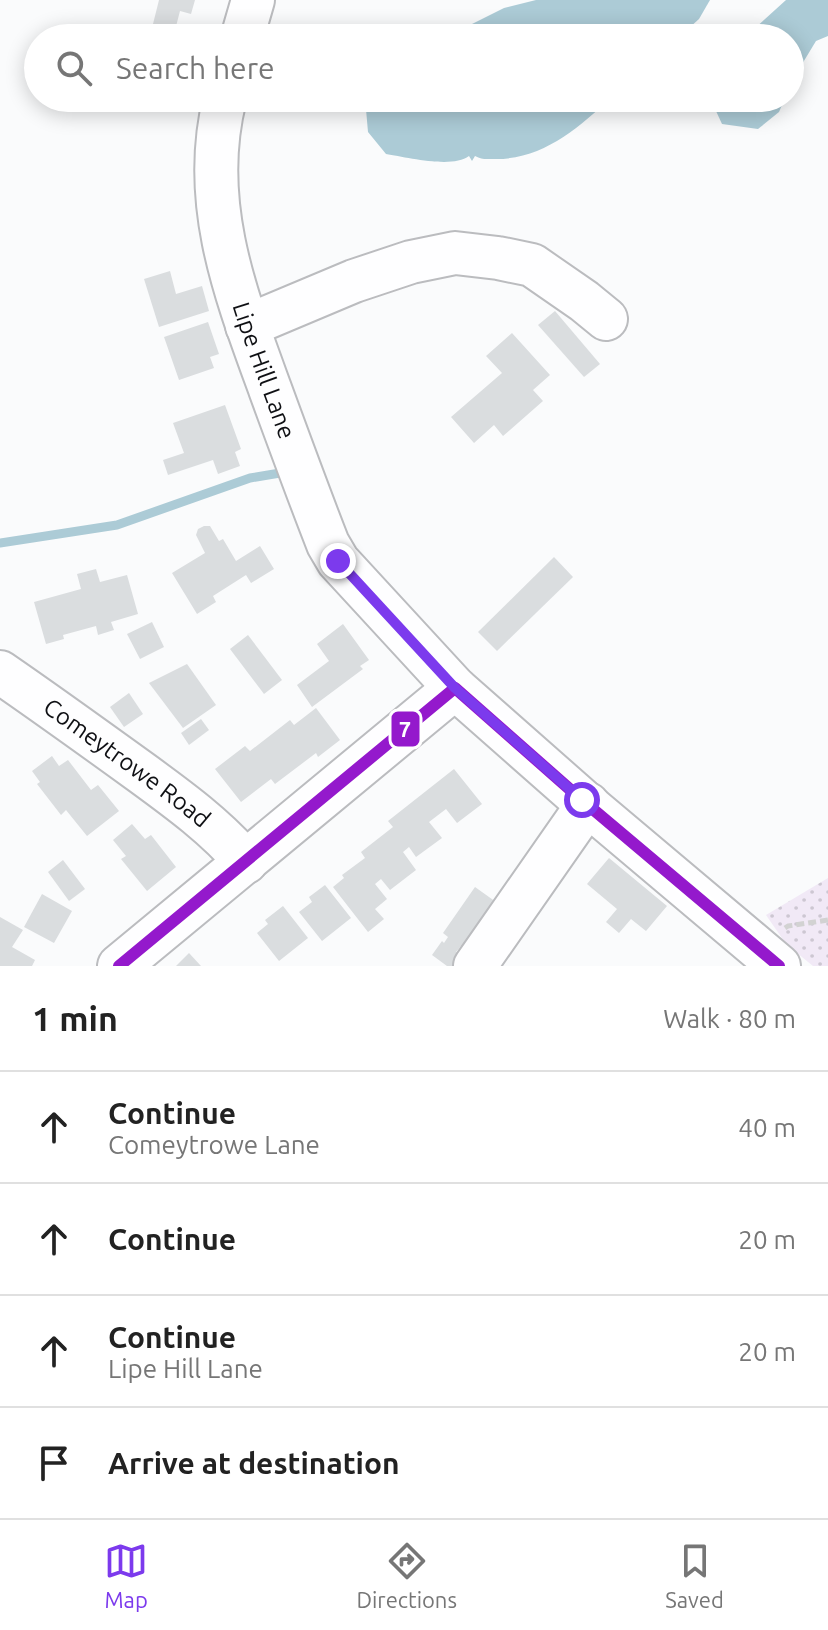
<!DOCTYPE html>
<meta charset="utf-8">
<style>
body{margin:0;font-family:Ubuntu,sans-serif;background:#f6f6f6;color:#222}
.stop{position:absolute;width:24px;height:24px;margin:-18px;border:6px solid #7c3aed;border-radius:50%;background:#fff}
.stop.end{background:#7c3aed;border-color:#fff;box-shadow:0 2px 8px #0008}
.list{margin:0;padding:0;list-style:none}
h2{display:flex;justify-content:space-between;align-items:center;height:104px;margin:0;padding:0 32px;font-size:34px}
h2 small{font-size:26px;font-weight:400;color:#767676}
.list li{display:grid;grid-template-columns:52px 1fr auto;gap:24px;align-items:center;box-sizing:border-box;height:112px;padding:0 32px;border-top:2px solid #e0e0e0}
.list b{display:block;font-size:30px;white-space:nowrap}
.list p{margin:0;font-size:26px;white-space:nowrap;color:#767676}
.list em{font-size:26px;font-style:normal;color:#767676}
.icon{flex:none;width:44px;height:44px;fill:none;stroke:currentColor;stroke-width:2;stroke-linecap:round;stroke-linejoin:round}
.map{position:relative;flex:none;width:828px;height:966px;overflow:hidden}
.search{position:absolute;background:#fff;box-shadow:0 4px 20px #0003;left:24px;right:24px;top:24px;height:88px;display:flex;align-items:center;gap:20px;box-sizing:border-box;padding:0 28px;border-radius:44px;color:#767676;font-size:30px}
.sheet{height:552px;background:#fff}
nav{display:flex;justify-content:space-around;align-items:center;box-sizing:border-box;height:112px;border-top:2px solid #e0e0e0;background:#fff;font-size:22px;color:#767676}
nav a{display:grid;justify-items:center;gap:4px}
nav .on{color:#7c3aed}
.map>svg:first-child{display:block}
.grass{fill:url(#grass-dots)}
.water{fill:#accbd6}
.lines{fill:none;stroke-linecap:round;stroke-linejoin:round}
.stream{stroke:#accbd6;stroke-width:9}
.building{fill:#dadddf}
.minor-casing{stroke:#bbbcbf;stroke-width:46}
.path{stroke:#d2d2d2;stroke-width:5;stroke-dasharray:8 4;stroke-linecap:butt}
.minor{stroke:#fefeff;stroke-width:42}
.bus-1-casing{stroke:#fff;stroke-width:18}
.bus-1{stroke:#9419cc;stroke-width:12}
.route{stroke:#7c3aed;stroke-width:10}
.labels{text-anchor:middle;stroke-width:8;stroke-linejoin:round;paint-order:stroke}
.street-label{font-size:24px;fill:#0f1014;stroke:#fff}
.line-badge{stroke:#fff;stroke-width:3}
.badge-label{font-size:22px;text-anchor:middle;font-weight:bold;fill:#fff}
</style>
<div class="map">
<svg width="828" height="966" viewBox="0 0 828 966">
<defs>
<pattern id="grass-dots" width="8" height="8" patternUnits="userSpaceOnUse" patternTransform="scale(2)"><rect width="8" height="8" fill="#f1e9f6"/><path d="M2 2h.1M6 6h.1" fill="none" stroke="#cdc7d2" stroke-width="1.8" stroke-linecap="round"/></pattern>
</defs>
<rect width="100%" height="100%" fill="#fafbfc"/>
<path class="grass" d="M828 878V966H813L786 944 766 915Z"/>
<g class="water">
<path d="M536 0H710L699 19 678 38H444L504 8Z"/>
<path d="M786 0H828V36L816 41 790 84V38H744Z"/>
<path d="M365 98H611C577 129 542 160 494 159 486 159 482 160 475 156L472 161 469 156C452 169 406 157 386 154L368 132Z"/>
<path d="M710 98H785L779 112 758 129 722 124Z"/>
</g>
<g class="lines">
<path class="stream" d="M0 543 117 525 250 478 280 473"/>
</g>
<g class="building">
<path d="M159 0H195L191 14 180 11 174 34 152 28Z"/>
<path d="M170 271 176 294 202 286 209 311 159 327 144 279Z"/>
<path d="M555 311 600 364 584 377 538 325Z"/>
<path d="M208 322 219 354 210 357 214 368 179 380 164 337Z"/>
<path d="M512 333 550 375 533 390 543 401 503 436 494 425 474 443 451 417 502 373 486 356Z"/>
<path d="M225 405 241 449 235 452 240 466 218 474 213 460 168 475 163 460 184 453 173 423Z"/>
<path d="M204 526H210L219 541 223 539 236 561 260 546 274 569 251 583 246 575 213 596 216 602 197 614 172 573 205 553 196 535 198 529Z"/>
<path d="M554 557 573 577 497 651 478 632Z"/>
<path d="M96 569 100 582 127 575 138 614 111 622 114 630 98 635 96 626 63 635 64 639 46 644 34 602 81 589 77 574Z"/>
<path d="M152 622 164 647 140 659 127 634Z"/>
<path d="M343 624 369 660 360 666 363 669 312 707 297 685 329 661 317 644Z"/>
<path d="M248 635 282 680 264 694 230 649Z"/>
<path d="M187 664 216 705 183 728 149 683Z"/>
<path d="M129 693 143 714 124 727 110 707Z"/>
<path d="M316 708 340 740 318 757 316 753 275 784 271 779 241 802 215 769 245 746 250 751 290 720 294 725Z"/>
<path d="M201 719 209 730 189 745 181 733Z"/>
<path d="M52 756 59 766 68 760 91 790 98 785 119 811 87 836 66 810 61 815 37 784 40 782 32 771Z"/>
<path d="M454 769 482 804 457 823 446 809 429 822 442 838 416 857 409 847 403 852 416 870 390 890 381 879 375 884 387 899 375 909 384 919 368 932 333 887 344 878 342 875 365 858 361 852 393 827 388 821Z"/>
<path d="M132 824 145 839 151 835 176 867 147 891 121 859 126 856 113 840Z"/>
<path d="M609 858 667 906 646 931 631 919 619 933 606 922 617 909 587 884Z"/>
<path d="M63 860 85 889 69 901 48 872Z"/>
<path d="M325 885 351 918 322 941 299 912 312 902 309 897Z"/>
<path d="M475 887 503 907 470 952 461 946 456 952 460 955 452 966H447L432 955 442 941 444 943 448 937 443 933Z"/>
<path d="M42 894 72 911 54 943 24 927Z"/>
<path d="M283 906 308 938 279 961 257 933 268 924 265 920Z"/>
<path d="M0 917 23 930 12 947 35 960 32 966H0Z"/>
<path d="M189 953 201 966H176Z"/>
</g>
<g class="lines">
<g class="minor-casing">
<g id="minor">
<path d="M242 38 253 0"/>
<path id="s1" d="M225 98C199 201 235 293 270 389 289 441 308 493 328 544L338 561 455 688 582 800 779 966"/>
<path d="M247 326 354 281 411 262 455 253 498 258 532 265 584 301 606 319"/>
<path id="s2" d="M0 672C48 705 95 739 142 773 179 800 216 827 246 862"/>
<path d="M119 966 455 688"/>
<path d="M475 966 588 804"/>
</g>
</g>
<path class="path" d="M785 928 788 926 828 920"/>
<use href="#minor" class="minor"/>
<g class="bus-1-casing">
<path id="bus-1" d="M119 966 455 688 582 800 779 966"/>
</g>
<use href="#bus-1" class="bus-1"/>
</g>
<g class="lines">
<path class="route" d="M338 561 455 688 582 800"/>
</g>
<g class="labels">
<g class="street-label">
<text dy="8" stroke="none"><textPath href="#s1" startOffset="280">Lipe Hill Lane</textPath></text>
<text dy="8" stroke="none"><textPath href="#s2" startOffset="156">Comeytrowe Road</textPath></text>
</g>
</g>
<rect class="line-badge" x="390" y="710" width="31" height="38" rx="8" fill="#9419cc"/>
<g class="badge-label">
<text x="405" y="737">7</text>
</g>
</svg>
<div class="stop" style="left:582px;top:800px"></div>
<div class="stop end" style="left:338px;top:561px"></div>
<div class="search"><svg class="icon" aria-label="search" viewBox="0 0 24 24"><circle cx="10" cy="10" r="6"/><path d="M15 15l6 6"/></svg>Search here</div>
</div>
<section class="sheet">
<h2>1 min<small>Walk · 80 m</small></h2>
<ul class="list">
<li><svg class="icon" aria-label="ahead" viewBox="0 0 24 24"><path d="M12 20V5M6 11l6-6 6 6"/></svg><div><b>Continue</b><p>Comeytrowe Lane</p></div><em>40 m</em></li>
<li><svg class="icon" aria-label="ahead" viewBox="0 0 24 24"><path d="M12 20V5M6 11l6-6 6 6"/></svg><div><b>Continue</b></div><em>20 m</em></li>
<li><svg class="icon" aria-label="ahead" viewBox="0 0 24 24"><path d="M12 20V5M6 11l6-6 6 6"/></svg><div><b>Continue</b><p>Lipe Hill Lane</p></div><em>20 m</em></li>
<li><svg class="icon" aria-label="arrive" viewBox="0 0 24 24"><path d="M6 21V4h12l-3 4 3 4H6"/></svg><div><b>Arrive at destination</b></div></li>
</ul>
</section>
<nav>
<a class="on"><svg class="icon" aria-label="map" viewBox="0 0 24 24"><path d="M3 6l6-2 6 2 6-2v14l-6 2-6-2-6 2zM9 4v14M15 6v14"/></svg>Map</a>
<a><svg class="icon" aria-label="directions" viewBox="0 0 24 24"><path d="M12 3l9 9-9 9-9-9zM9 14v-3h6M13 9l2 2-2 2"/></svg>Directions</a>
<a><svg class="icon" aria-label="saved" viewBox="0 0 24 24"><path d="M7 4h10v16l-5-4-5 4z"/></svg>Saved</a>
</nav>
